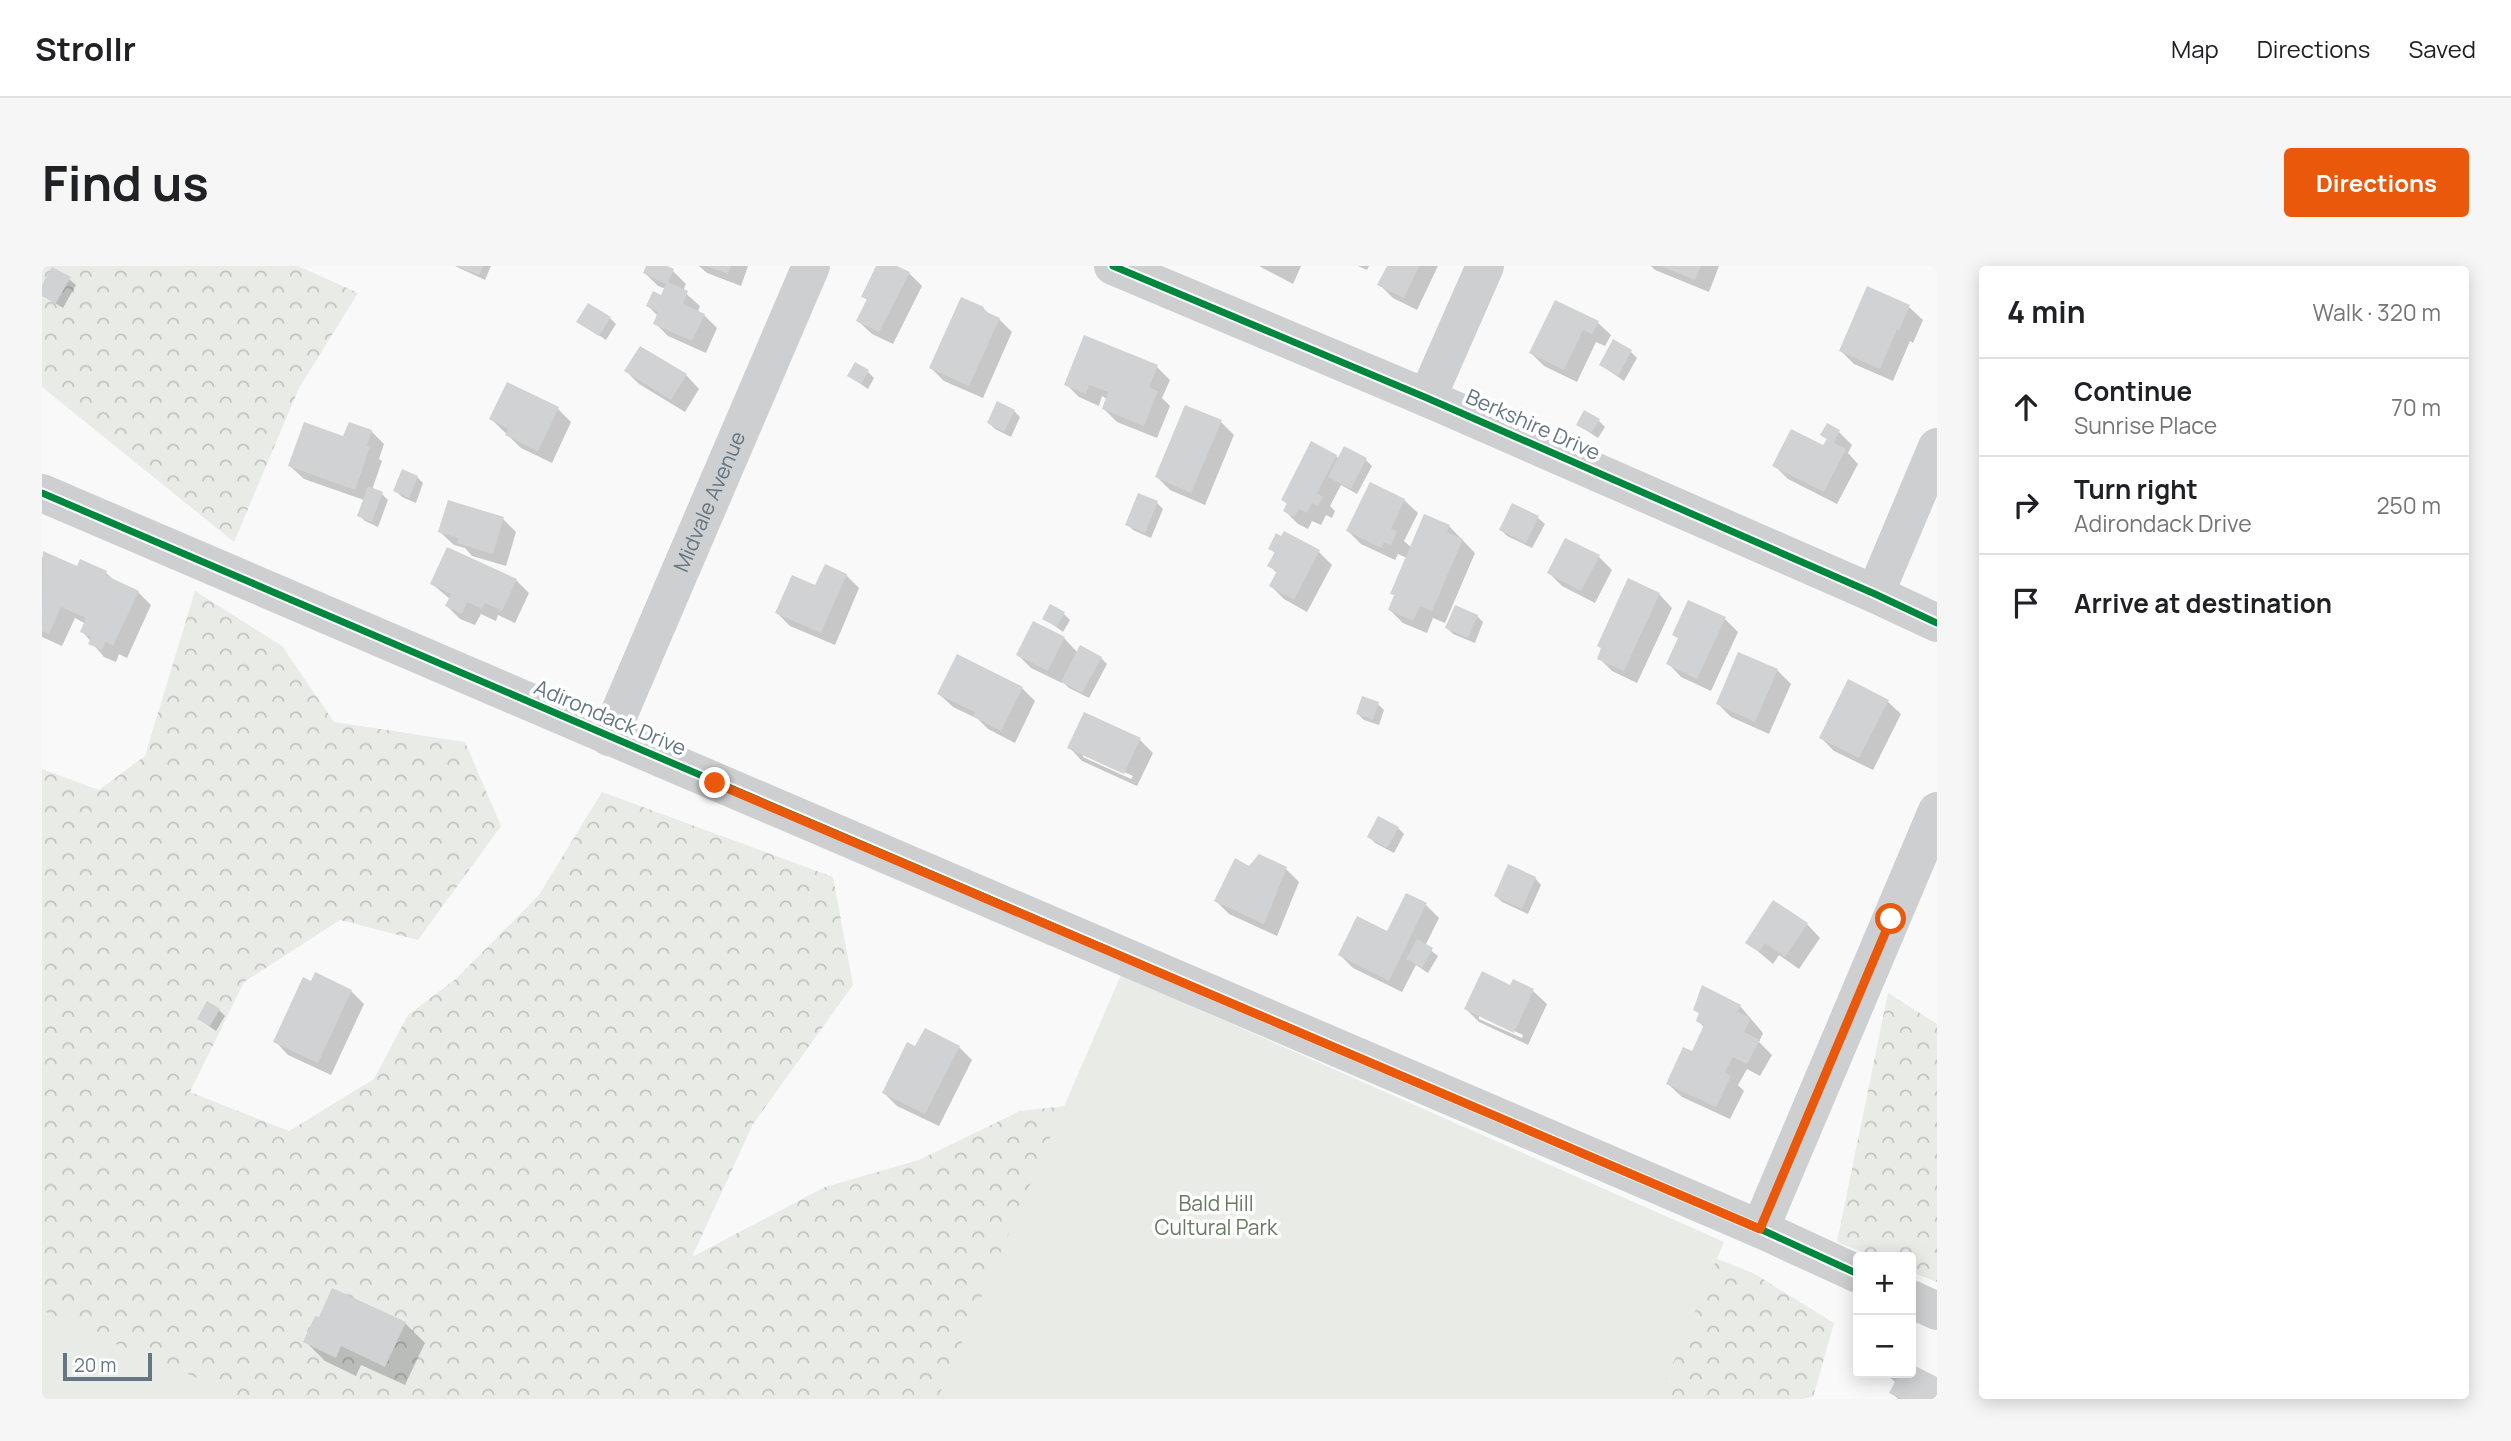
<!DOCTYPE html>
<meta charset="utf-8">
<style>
body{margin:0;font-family:Manrope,sans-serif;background:#f6f6f6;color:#202124}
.controls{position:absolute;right:21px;bottom:21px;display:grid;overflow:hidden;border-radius:7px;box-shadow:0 4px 18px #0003}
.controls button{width:63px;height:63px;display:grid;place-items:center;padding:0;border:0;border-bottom:2px solid #e0e0e0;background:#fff;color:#202124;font:35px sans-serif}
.scale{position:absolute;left:21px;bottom:18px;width:89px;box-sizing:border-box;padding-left:7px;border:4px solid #657683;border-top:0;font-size:19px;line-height:24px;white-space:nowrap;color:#657683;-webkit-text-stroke:5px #fff;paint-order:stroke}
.stop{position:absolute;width:21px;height:21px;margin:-16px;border:5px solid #ea580c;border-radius:50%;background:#fff}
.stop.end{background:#ea580c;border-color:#fff;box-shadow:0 2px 7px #0008}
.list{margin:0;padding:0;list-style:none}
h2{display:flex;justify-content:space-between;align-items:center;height:91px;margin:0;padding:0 28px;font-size:30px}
h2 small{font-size:23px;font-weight:400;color:#757577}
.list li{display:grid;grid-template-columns:46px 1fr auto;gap:21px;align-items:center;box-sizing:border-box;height:98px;padding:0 28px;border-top:2px solid #e0e0e0}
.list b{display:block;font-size:26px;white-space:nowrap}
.list p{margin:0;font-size:23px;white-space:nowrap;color:#757577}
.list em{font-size:23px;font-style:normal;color:#757577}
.icon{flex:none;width:38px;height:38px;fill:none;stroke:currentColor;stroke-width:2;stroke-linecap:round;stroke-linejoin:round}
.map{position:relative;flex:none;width:1895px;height:1133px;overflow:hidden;border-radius:7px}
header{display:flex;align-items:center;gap:42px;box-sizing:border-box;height:98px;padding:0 35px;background:#fff;border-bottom:2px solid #e0e0e0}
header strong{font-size:33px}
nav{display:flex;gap:38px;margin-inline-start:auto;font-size:24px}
.intro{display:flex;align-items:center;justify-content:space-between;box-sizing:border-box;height:168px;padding:0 42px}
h1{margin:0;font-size:49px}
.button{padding:18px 32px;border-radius:7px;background:#ea580c;color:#fff;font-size:24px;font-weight:700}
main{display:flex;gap:42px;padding:0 42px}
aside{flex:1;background:#fff;border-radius:7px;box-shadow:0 4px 18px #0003}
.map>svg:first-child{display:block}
.forest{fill:url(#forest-crowns)}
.park{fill:#e8ebe6}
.shadow{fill:#0003;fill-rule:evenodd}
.building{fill:#d0d2d3}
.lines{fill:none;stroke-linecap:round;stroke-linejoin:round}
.minor{stroke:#cecfd0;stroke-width:38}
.cycleway-casing{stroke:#fff;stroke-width:11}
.cycleway{stroke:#00873e;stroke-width:7}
.route{stroke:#ea580c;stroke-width:9}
.labels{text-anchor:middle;stroke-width:7;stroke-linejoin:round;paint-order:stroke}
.street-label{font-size:21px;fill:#657683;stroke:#fff}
.park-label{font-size:21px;fill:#687a64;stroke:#fff}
</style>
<header>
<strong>Strollr</strong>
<nav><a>Map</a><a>Directions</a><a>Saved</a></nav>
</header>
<div class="intro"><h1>Find us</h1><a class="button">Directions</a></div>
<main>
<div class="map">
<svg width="1895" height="1133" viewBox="0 0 1895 1133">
<defs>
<pattern id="forest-crowns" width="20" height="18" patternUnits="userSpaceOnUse" patternTransform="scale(1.75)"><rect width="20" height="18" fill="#e8ebe6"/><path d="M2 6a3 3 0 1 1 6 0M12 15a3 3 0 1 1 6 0" fill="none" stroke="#c0c3c0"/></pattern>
</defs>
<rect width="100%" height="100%" fill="#f9f9f9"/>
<g class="forest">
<path d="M0 0H256L316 27 257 122 192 276 0 121Z"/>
<path d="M153 325 240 380 292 456 423 476 459 560 376 674 298 654 202 716 148 826 247 865 332 813 366 749 415 712 497 629 560 526 791 611 811 719 711 858 650 991 783 921 877 894 978 845 1061 836 1251 826 1711 1007 1792 1057 1771 1131 1759 1133H0V503L57 524 103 490Z"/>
<path d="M1846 727 1895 758V1016L1869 1006V991H1833L1795 976Z"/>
</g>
<g class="park">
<path d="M1079 709 1682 976 1616 1133H895Z"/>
<path d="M0 1044 53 1069 205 1133H0Z"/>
</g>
<g class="shadow">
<path d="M413 0H449L443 14Z"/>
<path d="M606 0H620L631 5 644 18 641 25 658 40 656 46 662 49 675 62 664 87 626 70 613 57 616 50 606 40 620 31 624 23 616 20 603 7Z"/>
<path d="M657 0H706L699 20 665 7Z"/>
<path d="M835 0H851L867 7 880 20 851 78 830 68 816 55 826 35 821 30Z"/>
<path d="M1217 0H1259L1251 18Z"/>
<path d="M1316 0H1327L1325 4Z"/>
<path d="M1347 0H1396L1375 44 1351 32 1338 19Z"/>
<path d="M1609 0H1677L1667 26 1613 4Z"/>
<path d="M27 13 34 19 21 42 0 29V23Z"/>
<path d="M1826 23 1867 41 1881 54 1871 77 1868 75 1851 115 1812 98 1799 85Z"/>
<path d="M920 33 941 42 948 49 957 53 970 66 941 132 902 115 889 102Z"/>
<path d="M568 52 574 58 564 74 536 55Z"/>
<path d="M1555 56 1569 69 1563 80 1554 76 1535 116 1502 100 1489 87Z"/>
<path d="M1589 86 1595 92 1582 115 1559 99Z"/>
<path d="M1115 101 1128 114 1120 132 1128 140 1115 172 1075 156 1062 143 1065 133 1060 130 1057 140 1037 131 1024 118Z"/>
<path d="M584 105 644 109 657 123 643 146 597 118Z"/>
<path d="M826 106 832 112 826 123 807 110Z"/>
<path d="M516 143 529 156 510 197 479 182 449 153Z"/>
<path d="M972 145 978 151 969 171 953 163 947 157Z"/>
<path d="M1556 154 1563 161 1556 172 1536 159Z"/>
<path d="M1179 156 1192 169 1163 239 1128 224 1115 211Z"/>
<path d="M329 165 342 178 337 193 340 195 330 224 340 228 346 234 336 261 323 255 317 249 322 234 262 213 248 200 302 172Z"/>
<path d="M1797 166 1810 179 1806 187 1816 198 1795 238 1746 213 1732 199 1782 181 1786 174 1780 169Z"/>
<path d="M1294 190 1297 193 1324 194 1330 200 1315 228 1299 219 1288 240 1293 245 1290 252 1284 249 1279 259 1270 255 1266 263 1256 258 1243 245 1246 239 1241 234Z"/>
<path d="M375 211 381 217 374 237 360 231 354 225Z"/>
<path d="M1362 234 1376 247 1362 275 1370 282 1383 250 1407 260 1433 287 1403 357 1391 352 1385 367 1361 357 1348 344 1365 292 1356 288 1353 294 1319 278 1306 265Z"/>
<path d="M1115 237 1121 243 1109 272 1091 264 1085 258Z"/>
<path d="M1471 239 1496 252 1503 258 1490 282 1465 270 1459 264Z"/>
<path d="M461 253 474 266 464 300 430 290 423 282 412 279 398 266Z"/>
<path d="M1228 283 1277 286 1290 299 1265 346 1242 333 1229 320 1236 308 1228 300 1234 288Z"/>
<path d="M2 288 36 303 64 307 73 315 96 326 109 339 85 392 77 388 74 396 62 391 40 365 44 358 33 352 20 380 0 371V292Z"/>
<path d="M1557 291 1570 304 1553 337 1520 320 1507 307Z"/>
<path d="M804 309 817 322 793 379 748 360 735 347 774 321Z"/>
<path d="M474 314 487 327 473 357 456 349 454 355 439 348 433 359 418 353 405 340 408 333 390 318Z"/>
<path d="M1617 328 1630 342 1595 417 1570 405 1557 392Z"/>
<path d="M1022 348 1028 354 1021 366 1002 352Z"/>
<path d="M1435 350 1441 356 1433 377 1411 368 1405 362Z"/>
<path d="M1683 353 1696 366 1669 425 1639 411 1626 397 1637 373 1632 368Z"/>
<path d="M1022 372 1036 387 1059 392 1065 398 1047 432 1027 422 1020 415V417L989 402 976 389Z"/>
<path d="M1697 388 1735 404 1749 418 1727 468 1689 451 1676 438Z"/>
<path d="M980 422 993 435 973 477 946 463 936 453 911 441 897 428Z"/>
<path d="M1845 435 1859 448 1831 504 1792 485 1779 472Z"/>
<path d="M1336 438 1342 444 1337 459 1322 454 1316 448Z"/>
<path d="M1098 474 1111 487 1095 520 1040 495 1027 481ZM1041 487 1091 510 1089 513 1041 491Z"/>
<path d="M1356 562 1362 568 1352 587 1333 577 1327 571Z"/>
<path d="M1208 602 1244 603 1257 616 1235 670 1187 648 1174 635Z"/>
<path d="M1493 612 1499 619 1486 648 1460 636 1454 630Z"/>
<path d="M1384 639 1397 652 1383 680 1396 690 1386 707 1374 699 1360 726 1311 702 1298 689 1345 667Z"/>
<path d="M1765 658 1778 672 1757 703 1737 689 1731 698 1705 676Z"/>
<path d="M1472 716 1491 725 1505 738 1486 779 1437 756 1424 743 1469 721ZM1437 749 1481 769 1480 772 1437 753Z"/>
<path d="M270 717 309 725 322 738 289 809 246 789 233 775Z"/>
<path d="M1698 740 1721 767 1717 776 1730 789 1718 810 1705 803 1696 819 1702 825 1688 853 1640 831 1626 818 1651 787 1663 762 1656 755 1658 749 1653 743Z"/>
<path d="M177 744 183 750 174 765 157 753Z"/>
<path d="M917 781 930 794 897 860 855 840 842 827Z"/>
<path d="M363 1057 383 1077 363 1119 319 1099 314 1110 283 1095 263 1075Z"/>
<path d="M1869 1100 1895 1113V1133H1856L1849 1126 1854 1117 1843 1107H1869Z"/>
</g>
<g class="building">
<path d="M415 0H441L437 9Z"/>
<path d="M604 0H625L632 3 626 16 646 25 641 38 663 48 650 75 611 58 616 46 604 40 611 25 619 29 624 18 601 7Z"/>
<path d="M665 0H689L686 8Z"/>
<path d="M834 0H855L868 6 837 66 814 55 825 33 819 31Z"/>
<path d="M1345 0H1377L1362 32 1335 19Z"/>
<path d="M1619 0H1659L1653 14Z"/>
<path d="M10 1 29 11 14 37 0 30V19Z"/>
<path d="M1825 20 1868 39 1857 65 1855 63 1838 103 1797 85Z"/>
<path d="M919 31 942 41 940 44 958 52 927 120 887 102Z"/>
<path d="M1513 34 1557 55 1550 68 1541 64 1522 104 1487 87Z"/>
<path d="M546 37 569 51 557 70 534 56Z"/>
<path d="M1042 69 1116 99 1107 121 1116 125 1102 160 1060 143 1066 126 1047 119 1044 128 1022 119Z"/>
<path d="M1571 73 1590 84 1576 110 1557 99Z"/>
<path d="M598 80 645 108 629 134 582 105Z"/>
<path d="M813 96 827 104 819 118 805 110Z"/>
<path d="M465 116 517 141 496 185 463 169 466 163 447 153Z"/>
<path d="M955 135 973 144 962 166 945 157Z"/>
<path d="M1143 139 1180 154 1149 227 1113 211Z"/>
<path d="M1542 144 1558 153 1549 167 1534 159Z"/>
<path d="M262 156 301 170 307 156 330 164 325 180 328 181 313 224 246 200Z"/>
<path d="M1785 157 1798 164 1792 177 1804 183 1782 226 1730 200 1749 163 1781 179 1785 173 1778 169Z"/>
<path d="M1269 175 1295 189 1275 227 1281 231 1276 240 1270 237 1265 247 1257 243 1252 251 1241 245 1245 237 1239 234Z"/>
<path d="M1302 180 1325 192 1309 223 1286 211Z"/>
<path d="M360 203 376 210 367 232 351 225Z"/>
<path d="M1328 216 1363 233 1349 263 1355 265 1349 279 1342 276 1339 282 1304 265Z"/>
<path d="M326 220 341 226 330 256 315 250Z"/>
<path d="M1096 227 1116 235 1103 267 1083 259Z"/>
<path d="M406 234 462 251 451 288 415 277 416 272 396 266Z"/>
<path d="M1470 237 1497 250 1484 277 1457 264Z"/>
<path d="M1382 248 1408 259 1405 266 1421 273 1390 345 1378 340 1371 355 1346 344 1352 329 1348 328Z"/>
<path d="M1242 265 1278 284 1252 334 1227 320 1235 305 1225 300 1233 286 1226 283 1234 267 1239 270Z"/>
<path d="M1523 272 1558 289 1539 325 1505 307Z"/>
<path d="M405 281 475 313 460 345 443 337 440 343 425 336 420 348 403 340 409 328 388 318Z"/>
<path d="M1 285 35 300 38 293 65 305 63 309 97 325 71 380 64 376 60 384 46 378 49 371 38 366 44 352 19 341 7 368 0 365Z"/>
<path d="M783 298 805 308 779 367 733 347 750 309 773 319Z"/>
<path d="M1586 312 1618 327 1582 405 1555 393 1559 382 1555 380Z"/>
<path d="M1646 334 1684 351 1655 413 1624 398 1636 372 1630 369Z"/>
<path d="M1008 338 1023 346 1015 361 1000 353Z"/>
<path d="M1413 339 1436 349 1426 372 1403 362Z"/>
<path d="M991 355 1023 371 1006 405 974 389Z"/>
<path d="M1038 379 1060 391 1040 427 1019 416Z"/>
<path d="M1696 386 1736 403 1713 456 1674 438Z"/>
<path d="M915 388 981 421 959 465 931 450 933 446 895 428Z"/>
<path d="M1806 413 1847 434 1817 492 1777 472Z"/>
<path d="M1320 430 1337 436 1331 454 1314 448Z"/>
<path d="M1042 446 1099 472 1082 508 1025 482Z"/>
<path d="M1336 550 1357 561 1345 582 1325 571Z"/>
<path d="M1217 588 1245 601 1222 658 1172 635 1193 592 1207 600Z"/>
<path d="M1466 598 1494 611 1480 643 1452 630Z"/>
<path d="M1364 627 1385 637 1347 715 1296 689 1315 650 1345 665Z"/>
<path d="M1731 634 1766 657 1743 691 1723 677 1717 686 1703 677Z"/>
<path d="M1375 673 1391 682 1380 702 1364 693Z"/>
<path d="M1440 705 1468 719 1471 713 1492 723 1472 767 1422 743Z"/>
<path d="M273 706 310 724 276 797 231 776 261 711 269 715Z"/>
<path d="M1660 719 1699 739 1696 746 1709 752 1702 766 1718 774 1705 798 1691 791 1683 806 1689 810 1674 841 1624 818 1641 781 1650 785 1662 759 1654 755 1657 747 1651 744Z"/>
<path d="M165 735 178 743 168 760 155 753Z"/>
<path d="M883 762 918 780 883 848 840 827 865 776 873 780Z"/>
<path d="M290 1022 364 1056 343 1101 299 1080 294 1092 261 1076 273 1050 277 1051Z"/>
<path d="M1869 1098 1895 1111V1133H1859L1847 1127 1855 1112 1844 1107H1869Z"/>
</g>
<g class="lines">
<g class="minor">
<path d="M1071 0 1385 132 1833 328 1895 357"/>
<path d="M1385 132 1443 0"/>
<path d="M0 227 1718 963 1816 1008"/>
<path d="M1833 328 1895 181"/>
<path id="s1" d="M567 471 769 0"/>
<path d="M1718 963 1895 545"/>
<path d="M1869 1033 1895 1045"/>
</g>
<g class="cycleway-casing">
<g id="cycleway">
<path d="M1071 0 1385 132 1833 328 1895 357"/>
<path d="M0 227 1718 963 1816 1008"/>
</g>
</g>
<use href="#cycleway" class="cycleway"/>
</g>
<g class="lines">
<path class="route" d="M673 517 1718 963 1849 653"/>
</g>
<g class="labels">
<g class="street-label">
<text transform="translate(1491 159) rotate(24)" y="7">Berkshire Drive</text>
<text dy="7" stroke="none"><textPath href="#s1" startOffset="256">Midvale Avenue</textPath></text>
<text transform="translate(568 452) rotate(23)" y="7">Adirondack Drive</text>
</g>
<g class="park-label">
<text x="1174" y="945">Bald Hill<tspan x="1174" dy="24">Cultural Park</tspan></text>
</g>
</g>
</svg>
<div class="controls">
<button>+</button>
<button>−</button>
</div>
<div class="scale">20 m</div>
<div class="stop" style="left:1849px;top:653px"></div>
<div class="stop end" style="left:673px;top:517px"></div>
</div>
<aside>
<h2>4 min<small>Walk · 320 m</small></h2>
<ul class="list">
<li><svg class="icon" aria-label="ahead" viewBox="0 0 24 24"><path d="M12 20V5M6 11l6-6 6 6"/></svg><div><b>Continue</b><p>Sunrise Place</p></div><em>70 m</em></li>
<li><svg class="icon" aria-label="right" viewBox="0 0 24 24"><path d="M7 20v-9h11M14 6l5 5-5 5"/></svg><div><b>Turn right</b><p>Adirondack Drive</p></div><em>250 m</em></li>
<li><svg class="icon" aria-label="arrive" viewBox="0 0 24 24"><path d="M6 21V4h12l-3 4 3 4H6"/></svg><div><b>Arrive at destination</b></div></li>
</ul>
</aside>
</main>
